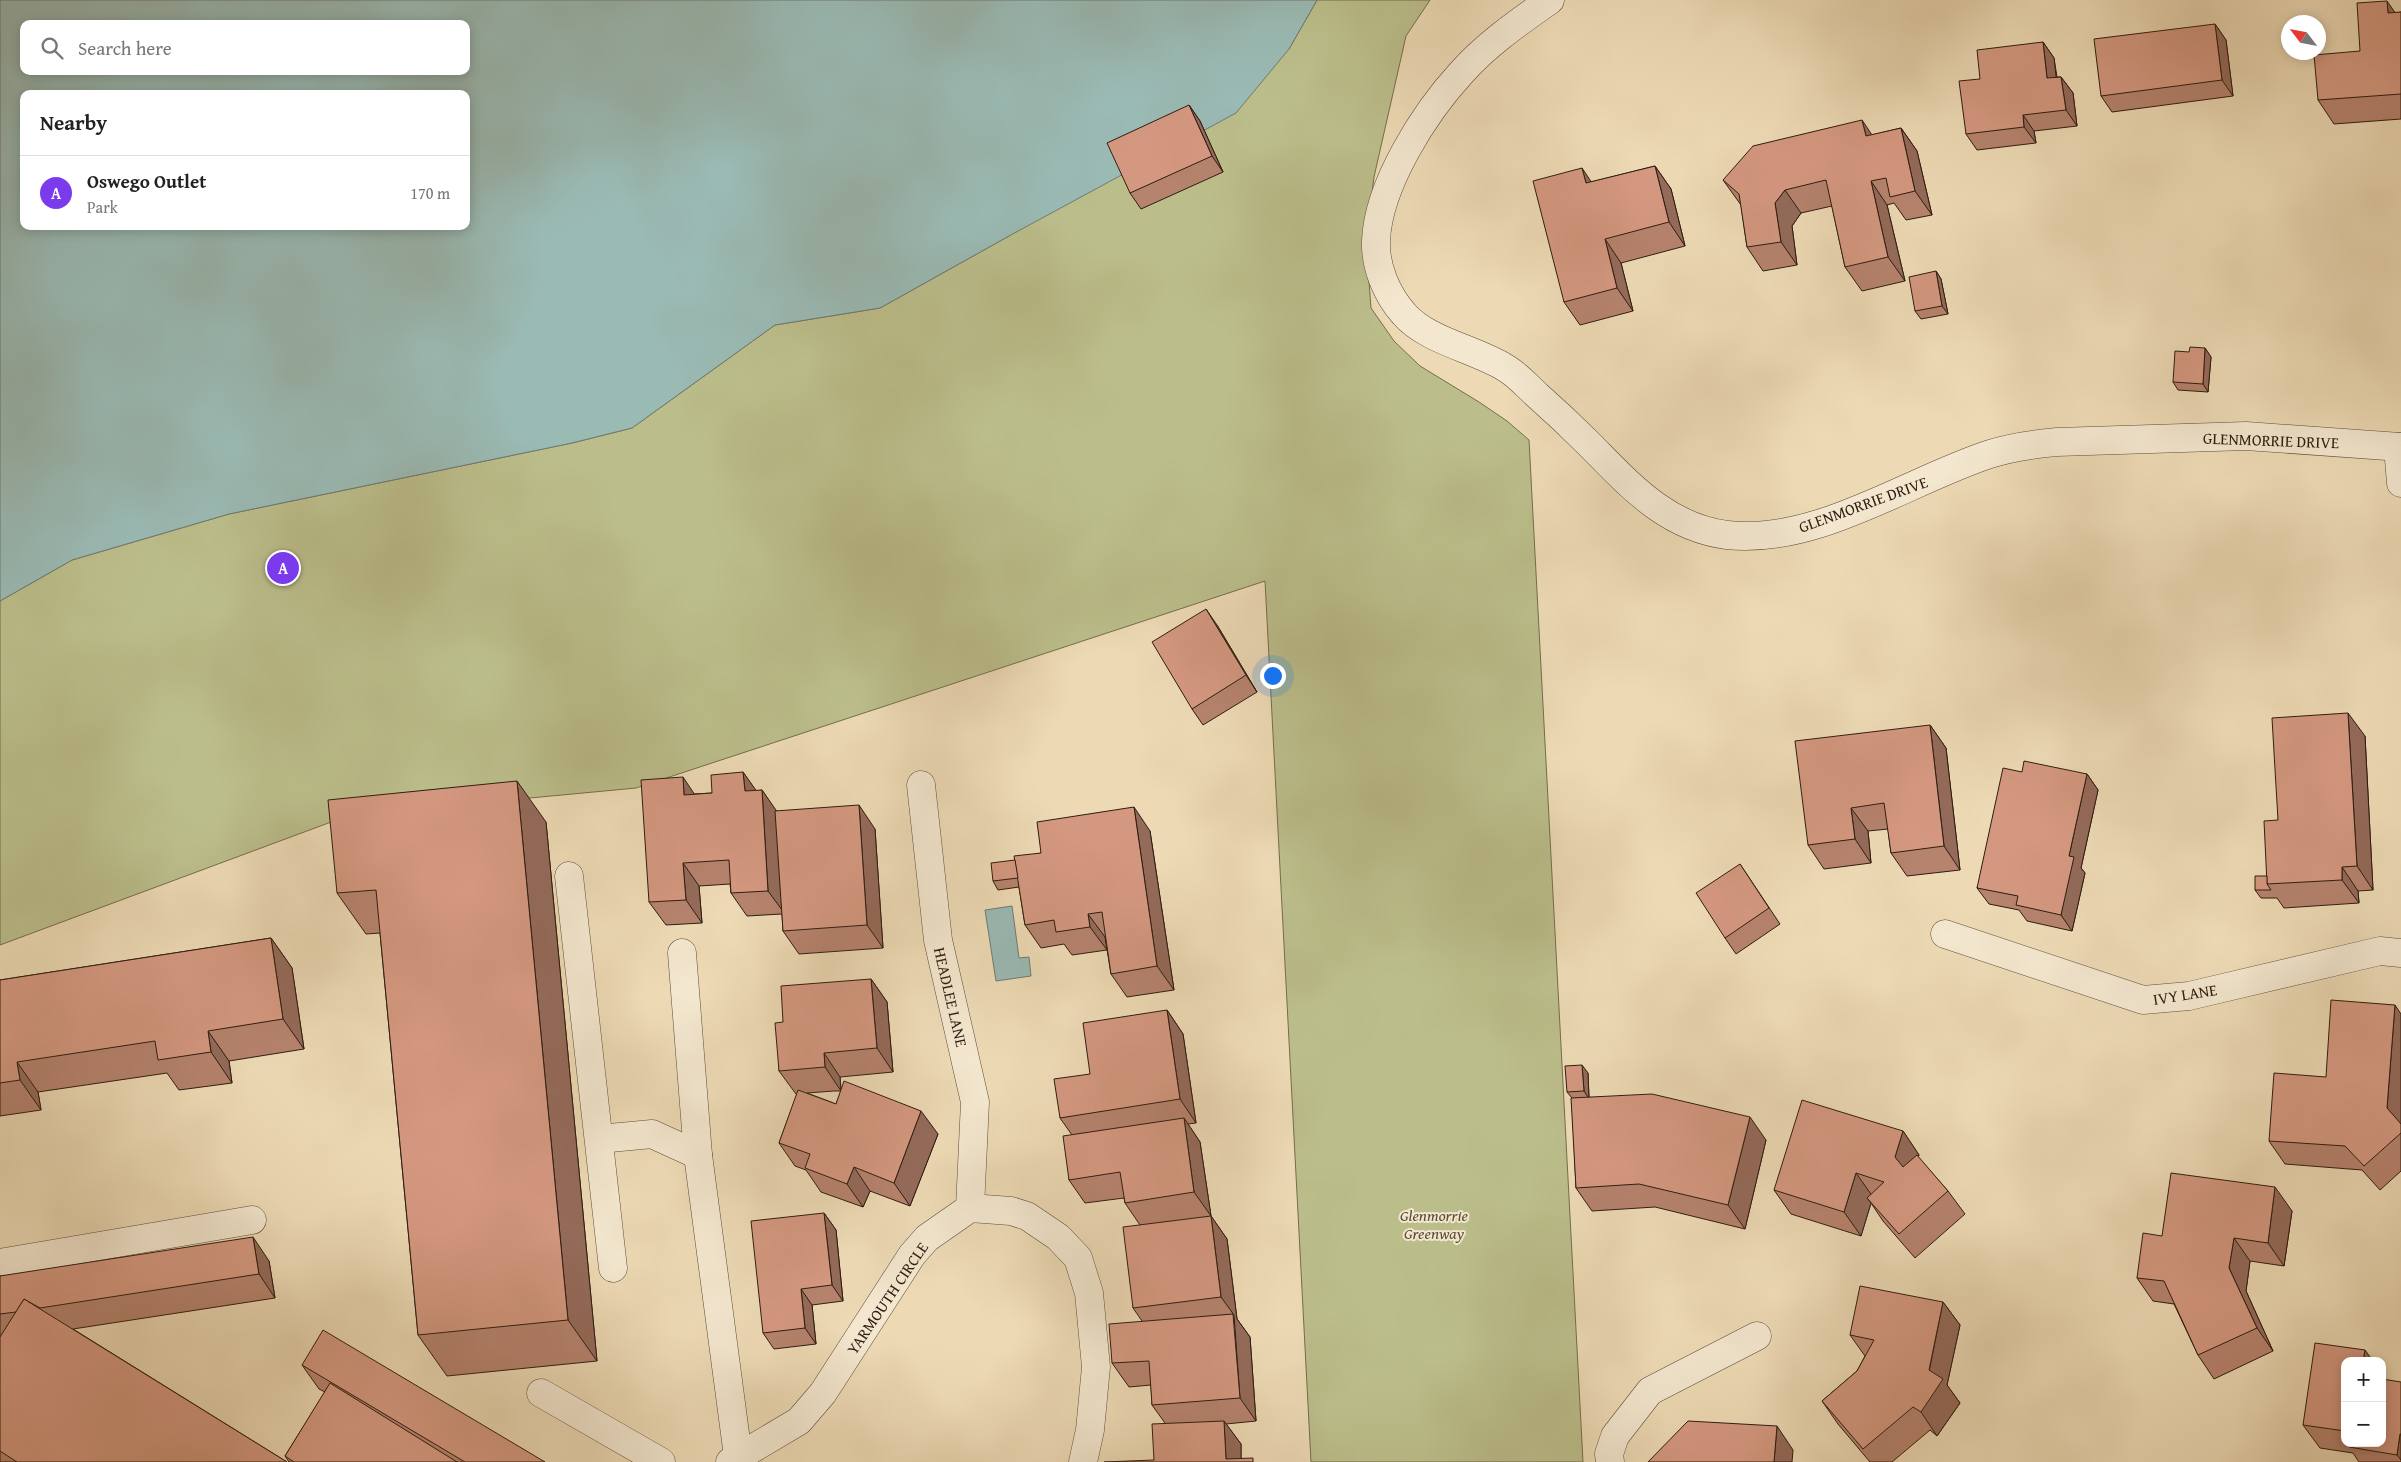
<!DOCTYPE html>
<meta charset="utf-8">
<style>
body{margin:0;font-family:"Gentium Book Plus",serif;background:#f6f6f6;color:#222}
.controls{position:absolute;right:15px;bottom:15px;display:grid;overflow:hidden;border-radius:10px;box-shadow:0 2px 12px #0003}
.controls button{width:45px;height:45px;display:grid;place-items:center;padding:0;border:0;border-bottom:1px solid #e0e0e0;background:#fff;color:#222;font:25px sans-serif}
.compass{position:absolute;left:2281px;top:15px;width:45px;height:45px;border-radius:50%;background:#fff;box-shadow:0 2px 12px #0003;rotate:302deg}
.you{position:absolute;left:1272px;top:675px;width:18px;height:18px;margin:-12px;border:4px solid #fff;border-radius:50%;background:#1a73e8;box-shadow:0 0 0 8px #1a73e833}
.badge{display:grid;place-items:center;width:32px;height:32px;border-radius:50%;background:#7c3aed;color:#fff;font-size:16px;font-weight:700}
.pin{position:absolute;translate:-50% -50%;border:2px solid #fff;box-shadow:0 1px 5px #0006}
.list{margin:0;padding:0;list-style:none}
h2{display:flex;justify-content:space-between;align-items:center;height:65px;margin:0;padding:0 20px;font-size:21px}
h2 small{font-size:16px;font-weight:400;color:#767676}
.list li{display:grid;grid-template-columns:32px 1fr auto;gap:15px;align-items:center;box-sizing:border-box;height:75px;padding:0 20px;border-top:1px solid #e0e0e0}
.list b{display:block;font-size:19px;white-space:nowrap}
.list p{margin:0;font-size:16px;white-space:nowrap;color:#767676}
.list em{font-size:16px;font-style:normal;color:#767676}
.icon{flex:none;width:28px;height:28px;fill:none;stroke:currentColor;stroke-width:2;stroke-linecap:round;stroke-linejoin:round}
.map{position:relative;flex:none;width:2401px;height:1462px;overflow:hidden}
.search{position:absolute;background:#fff;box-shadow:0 2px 12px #0003;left:20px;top:20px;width:450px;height:55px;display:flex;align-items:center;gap:12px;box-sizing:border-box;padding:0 18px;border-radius:10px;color:#767676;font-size:19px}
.panel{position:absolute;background:#fff;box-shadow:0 2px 12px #0003;left:20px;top:90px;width:450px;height:140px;border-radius:10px}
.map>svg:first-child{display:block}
.green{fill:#bbbe8b;stroke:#746d4e}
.water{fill:#9abab4;stroke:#6f7b72;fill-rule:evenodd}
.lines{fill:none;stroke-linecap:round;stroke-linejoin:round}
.minor-casing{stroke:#5e4c39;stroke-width:29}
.minor{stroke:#f3e7cf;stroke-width:28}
.wall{fill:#b6836e;stroke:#2e1c10;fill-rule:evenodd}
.shaded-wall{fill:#946a5a;stroke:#2e1c10}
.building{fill:#d49880;stroke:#2e1c10}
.labels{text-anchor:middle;stroke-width:4;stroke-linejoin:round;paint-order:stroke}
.street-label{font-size:16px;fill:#2e1c10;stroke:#f3e7cf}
.park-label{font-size:16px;font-style:italic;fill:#584d35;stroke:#f3e7cf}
</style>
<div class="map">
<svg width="2401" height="1462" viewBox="0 0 2401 1462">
<rect width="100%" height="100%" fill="#eddab5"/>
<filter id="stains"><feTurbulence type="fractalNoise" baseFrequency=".004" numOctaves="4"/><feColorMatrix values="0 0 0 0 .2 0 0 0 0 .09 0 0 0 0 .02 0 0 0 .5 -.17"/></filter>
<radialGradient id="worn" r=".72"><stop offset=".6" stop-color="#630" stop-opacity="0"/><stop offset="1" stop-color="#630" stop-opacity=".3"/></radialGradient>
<path class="green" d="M1317 0H1430L1406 36 1374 177 1366 242 1371 308 1394 341 1420 366 1479 402 1507 421 1529 440 1583 1462H1311L1265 581 636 788 350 815 0 945V601L72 560 229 514 572 443 632 428 775 325 880 308 1009 236 1289 49Z"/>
<g class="water">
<path d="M0 0H1317L1289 49 1236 113 1009 236 880 308 775 325 632 428 572 443 229 514 72 560 0 601ZM24 24H466V71H24ZM24 94H466V226H24Z"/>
<path d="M1012 906 1019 958 1029 957 1031 976 996 981 985 910Z"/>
</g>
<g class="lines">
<g class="minor-casing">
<g id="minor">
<path d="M1550 0C1519 22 1487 44 1462 72 1425 112 1378 185 1376 241 1375 267 1387 295 1404 314 1426 340 1474 349 1504 367 1517 374 1527 386 1538 396 1555 411 1572 427 1588 443 1628 483 1665 527 1727 535 1817 545 1907 481 1990 454 2012 447 2034 444 2057 442L2246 436 2401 447"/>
<path d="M2398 447 2401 483"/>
<path d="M921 785 938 940 975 1102 970 1208"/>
<path d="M569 876 613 1268"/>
<path d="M1945 934 2143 1000 2189 996 2380 951 2401 953"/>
<path d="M682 953 698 1155"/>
<path d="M599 1139 652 1134 698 1155 738 1456"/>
<path d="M0 1263 252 1220"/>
<path d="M541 1393 661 1462"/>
<path d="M730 1462 799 1421 823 1393 912 1255 927 1238 970 1208 1011 1211 1027 1216 1058 1237 1078 1258 1089 1293 1096 1367 1090 1430 1083 1462"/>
<path d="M1610 1462 1609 1454 1615 1436 1650 1391 1757 1336"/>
</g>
</g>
<use href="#minor" class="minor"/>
</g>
<g class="wall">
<path d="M2401 12V119L2334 124 2318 100 2360 51 2395 13Z"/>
<path d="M2215 24 2226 40 2233 96 2112 112 2101 96Z"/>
<path d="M2043 42 2054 58 2057 77H2061L2073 93 2077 126 2034 131 2036 143 1977 150 1966 134 1980 79Z"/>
<path d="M1189 105 1200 121 1223 172 1141 209 1130 193Z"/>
<path d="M1901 128 1917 151 1932 215 1906 220 1894 203 1887 205 1905 281 1862 291 1845 267 1832 206 1801 213 1792 226 1797 265 1763 271 1747 247 1741 205 1723 180 1872 135Z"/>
<path d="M1655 166 1671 189 1685 246 1621 263 1633 311 1580 325 1564 302 1591 182Z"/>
<path d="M1936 271 1941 279 1948 314 1921 319 1915 311Z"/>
<path d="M2205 348 2211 357 2208 392 2178 390 2173 382 2189 352Z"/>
<path d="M1217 625 1257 692 1203 725 1192 709Z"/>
<path d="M1930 725 1946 748 1960 870 1907 876 1891 853 1888 829 1868 831 1871 863 1824 869 1808 845Z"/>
<path d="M2365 736 2373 890 2358 891 2359 903 2284 908 2277 898H2261L2255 890 2267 876 2278 820Z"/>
<path d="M743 772 756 791 762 790 776 811 875 829 883 948 799 954 783 931 782 914 747 916 731 893 730 884 699 886 702 923 666 925 649 902 694 794 712 793Z"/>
<path d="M2022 772 2087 774 2098 790 2081 868 2085 873 2072 931 2027 921 2019 910 1989 904 1977 888Z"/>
<path d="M546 822 597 1361 447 1376 418 1335 380 933 366 934 337 893Z"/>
<path d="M1150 831 1174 990 1127 997 1111 974 1105 937 1107 950 1072 955 1064 944 1041 948 1025 925 1019 887 998 890 993 881 1015 860 1041 853Z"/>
<path d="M1740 864 1780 924 1736 954 1725 938Z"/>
<path d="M271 938 292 968 304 1049 229 1061 232 1083 179 1090 167 1073 38 1092 41 1110 0 1116V980Z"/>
<path d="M871 979 887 1002 893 1072 840 1077 841 1089 938 1134 910 1206 870 1191 863 1207 821 1192 806 1170 795 1166 779 1143 797 1094H796L779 1071 783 1022ZM834 1091H841L836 1104 807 1093Z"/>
<path d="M1167 1010 1183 1034 1196 1123 1188 1124 1200 1142 1211 1216 1227 1239 1237 1319 1250 1337 1256 1421 1226 1424 1241 1444V1458L1154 1460 1165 1423 1152 1405 1151 1385 1129 1387 1112 1363 1142 1321 1133 1308 1140 1225 1125 1203 1124 1198 1085 1203 1069 1180 1072 1135 1060 1118 1090 1074Z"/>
<path d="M2401 1014V1171L2380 1190 2362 1170 2285 1164 2269 1141 2326 1077Z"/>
<path d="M1588 1073 1589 1097 1766 1140 1745 1229 1655 1207 1592 1211 1576 1188 1572 1098 1567 1092Z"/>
<path d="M1903 1131 1919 1155 1918 1157 1948 1191 1965 1214 1915 1258 1883 1221 1871 1203 1861 1236 1791 1214 1774 1190Z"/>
<path d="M2292 1211 2284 1266 2250 1261 2246 1291 2273 1351 2214 1379 2198 1355 2174 1304 2153 1301 2137 1278 2162 1236Z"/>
<path d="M824 1213 836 1230 843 1301 812 1305 816 1344 774 1349 763 1333Z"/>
<path d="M269 1261 275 1298 73 1329 287 1462H0V1276Z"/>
<path d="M1943 1302 1960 1325 1947 1385 1960 1403 1937 1436 1930 1430 1892 1462H1870L1838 1424 1822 1401 1857 1371 1865 1356 1850 1335Z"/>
<path d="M2345 1361V1443H2382L2401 1382V1462H2359L2353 1453 2320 1448 2303 1425Z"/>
<path d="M302 1365 545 1462H289L285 1456 325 1392 319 1389Z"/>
</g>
<g class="shaded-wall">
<path d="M2387 1 2401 21 2388 13Z"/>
<path d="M2215 24 2226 40 2233 96 2222 80Z"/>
<path d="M2043 42 2054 58 2058 94 2047 78Z"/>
<path d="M2061 77 2073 93 2077 126 2066 110Z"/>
<path d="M1189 105 1200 121 1223 172 1212 156Z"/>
<path d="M2023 115 2034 131 2036 143 2024 127Z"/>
<path d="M1862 120 1878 144 1866 136Z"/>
<path d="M1901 128 1917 151 1932 215 1915 191Z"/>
<path d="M1655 166 1671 189 1685 246 1669 222Z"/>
<path d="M1582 168 1598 192 1586 183Z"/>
<path d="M1871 181 1887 205 1905 281 1888 257Z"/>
<path d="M1785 190 1801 213 1792 226 1797 265 1781 242 1775 203Z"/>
<path d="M1605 239 1621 263 1633 311 1617 288Z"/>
<path d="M1936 271 1941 279 1948 314 1942 306Z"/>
<path d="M2205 348 2211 357 2208 392 2203 384Z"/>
<path d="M1206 609 1217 625 1257 692 1246 675Z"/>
<path d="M2348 713 2365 736 2373 890 2357 866Z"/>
<path d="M1930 725 1946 748 1960 870 1944 846Z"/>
<path d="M743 772 760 796 745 791Z"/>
<path d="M2087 774 2098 790 2081 868 2085 873 2072 931 2061 915 2069 856Z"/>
<path d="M683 777 699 801 684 795Z"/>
<path d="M517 781 546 822 597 1361 568 1320Z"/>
<path d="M762 790 778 813 785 914 768 891Z"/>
<path d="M859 805 875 829 883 948 867 925Z"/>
<path d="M1134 807 1150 831 1174 990 1157 966Z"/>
<path d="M1851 808 1868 831 1871 863 1855 839Z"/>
<path d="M683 863 699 886 702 923 686 900Z"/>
<path d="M2342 867 2358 891 2359 903 2342 880Z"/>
<path d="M1088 914 1105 937 1107 950 1090 927Z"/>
<path d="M271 938 292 968 304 1049 283 1019Z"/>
<path d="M871 979 887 1002 893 1072 877 1048Z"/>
<path d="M2395 1005 2401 1014V1128L2387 1108Z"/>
<path d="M1167 1010 1183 1034 1196 1123 1180 1099Z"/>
<path d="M208 1031 229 1061 232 1083 211 1052Z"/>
<path d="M824 1053 840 1077 841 1091 825 1067Z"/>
<path d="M17 1062 38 1092 41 1110 20 1080Z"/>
<path d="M1582 1065 1588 1073 1589 1099 1584 1091Z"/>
<path d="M921 1111 938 1134 910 1206 894 1183Z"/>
<path d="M1750 1117 1766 1140 1745 1229 1728 1205Z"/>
<path d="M1184 1118 1200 1142 1211 1216 1194 1192Z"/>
<path d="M1903 1131 1919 1155 1911 1180 1895 1157Z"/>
<path d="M854 1167 870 1191 863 1207 847 1184Z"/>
<path d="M1856 1173 1873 1197 1867 1198 1871 1203 1861 1236 1844 1212Z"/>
<path d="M2275 1187 2292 1211 2284 1266 2268 1243Z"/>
<path d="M824 1213 836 1230 843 1301 832 1285Z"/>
<path d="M1211 1216 1227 1239 1237 1319 1250 1337 1256 1421 1240 1398 1234 1315 1221 1297Z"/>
<path d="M253 1237 269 1261 275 1298 259 1274Z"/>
<path d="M2234 1238 2250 1261 2246 1291 2273 1351 2257 1328 2229 1268Z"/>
<path d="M801 1289 812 1305 816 1344 805 1328Z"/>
<path d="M1943 1302 1960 1325 1947 1385 1960 1403 1937 1436 1921 1412Z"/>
<path d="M2365 1350 2373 1361H2363Z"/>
<path d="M1224 1421 1241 1444V1462L1226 1459Z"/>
<path d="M1777 1426 1793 1450 1792 1462H1774Z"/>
<path d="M2400 1434 2401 1436V1460L2397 1455Z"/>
</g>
<g class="building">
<path d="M2387 1 2388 13 2401 12V94L2318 100 2314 55 2360 51 2357 3Z"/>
<path d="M2215 24 2222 80 2101 96 2094 39Z"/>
<path d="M2043 42 2047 78 2061 77 2066 110 2023 115 2024 127 1966 134 1959 81 1980 79 1977 50Z"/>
<path d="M1189 105 1212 156 1130 193 1107 143Z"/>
<path d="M1862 120 1866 136 1901 128 1915 191 1890 197 1886 178 1871 181 1888 257 1845 267 1826 180 1785 190 1775 203 1781 242 1747 247 1739 194 1723 180 1753 146Z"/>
<path d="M1655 166 1669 222 1605 239 1617 288 1564 302 1533 181 1582 168 1586 183Z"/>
<path d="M1936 271 1942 306 1915 311 1909 277Z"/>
<path d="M2190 347 2205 348 2203 384 2173 382 2175 351 2189 352Z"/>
<path d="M1206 609 1246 675 1192 709 1152 642Z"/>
<path d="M2348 713 2357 866 2342 867V880L2267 884 2264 821 2278 820 2272 718Z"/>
<path d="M1930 725 1944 846 1891 853 1884 803 1851 808 1855 839 1808 845 1795 741Z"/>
<path d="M2024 761 2087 774 2069 856 2074 857 2061 915 2016 905 2018 896 1977 888 2003 768 2022 772Z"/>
<path d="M743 772 745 791 762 790 768 891 731 893 729 860 683 863 686 900 649 902 641 780 683 777 684 795 712 793 711 775Z"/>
<path d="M517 781 568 1320 418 1335 376 890 337 893 328 800Z"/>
<path d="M859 805 867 925 783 931 775 811Z"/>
<path d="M1134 807 1157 966 1111 974 1102 912 1088 914 1090 927 1056 932 1054 920 1025 925 1014 856 1041 853 1037 822Z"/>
<path d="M1015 860 1018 878 993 881 991 863Z"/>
<path d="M1740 864 1769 908 1725 938 1696 893Z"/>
<path d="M2255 876H2267V884L2271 890H2255Z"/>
<path d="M271 938 283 1019 208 1031 211 1052 158 1060 155 1041 17 1062 20 1080 0 1083V980Z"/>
<path d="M871 979 877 1048 824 1053 825 1067 779 1071 775 1023 783 1022 781 986Z"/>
<path d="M2331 1000 2395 1005 2387 1108 2401 1124V1133L2364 1166 2345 1146 2269 1141 2274 1073 2326 1077Z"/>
<path d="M1167 1010 1180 1099 1060 1118 1054 1079 1090 1074 1083 1023Z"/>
<path d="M1582 1065 1584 1091 1567 1092 1565 1066Z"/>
<path d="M844 1081 921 1111 894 1183 854 1167 847 1184 805 1168 810 1154 779 1143 798 1090 836 1104Z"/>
<path d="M1652 1094 1750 1117 1728 1205 1639 1184 1576 1188 1571 1098Z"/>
<path d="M1802 1100 1903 1131 1895 1157 1903 1167 1917 1155 1948 1191 1899 1234 1867 1198 1884 1182 1856 1173 1844 1212 1774 1190Z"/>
<path d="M1184 1118 1194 1192 1125 1203 1120 1172 1069 1180 1063 1136Z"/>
<path d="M2171 1173 2275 1187 2268 1243 2234 1238 2229 1268 2257 1328 2198 1355 2164 1281 2137 1278 2143 1233 2162 1236Z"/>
<path d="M824 1213 832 1285 801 1289 805 1328 763 1333 751 1221Z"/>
<path d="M1211 1216 1221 1297 1133 1308 1123 1227Z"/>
<path d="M253 1237 259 1274 40 1308 24 1299 16 1312 0 1314V1276Z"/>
<path d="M1860 1286 1943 1302 1929 1370 1943 1379 1921 1412 1913 1407 1863 1449 1822 1401 1857 1371 1874 1340 1850 1335Z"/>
<path d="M24 1299 287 1462H17L0 1451V1337Z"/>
<path d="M1233 1314 1240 1398 1152 1405 1149 1361 1112 1363 1109 1324Z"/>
<path d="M323 1330 545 1462H465L302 1365Z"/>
<path d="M2315 1343 2365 1350 2363 1361H2345V1431L2303 1425Z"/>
<path d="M2382 1379 2401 1382V1434H2400L2397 1455 2349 1447V1443H2382Z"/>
<path d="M330 1383 457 1462H294L285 1456Z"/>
<path d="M1224 1421 1226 1459 1253 1458V1462H1104L1154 1460 1152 1424Z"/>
<path d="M1688 1421 1777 1426 1774 1462H1648Z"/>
</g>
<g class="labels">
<g class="street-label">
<text transform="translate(2271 440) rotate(2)" y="6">GLENMORRIE DRIVE</text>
<text transform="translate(1863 504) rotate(-20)" y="6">GLENMORRIE DRIVE</text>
<text transform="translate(2185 994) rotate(-9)" y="6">IVY LANE</text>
<text transform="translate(951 997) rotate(77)" y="6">HEADLEE LANE</text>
<text transform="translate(887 1298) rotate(-56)" y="6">YARMOUTH CIRCLE</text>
</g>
<g class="park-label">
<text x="1434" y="1221">Glenmorrie<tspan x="1434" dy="18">Greenway</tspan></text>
</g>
</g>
<rect width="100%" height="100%" filter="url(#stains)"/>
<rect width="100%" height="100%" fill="url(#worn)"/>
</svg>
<div class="controls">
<button>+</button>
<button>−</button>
</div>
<svg class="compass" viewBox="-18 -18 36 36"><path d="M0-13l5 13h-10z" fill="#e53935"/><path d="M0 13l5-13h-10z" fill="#767676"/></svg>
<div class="you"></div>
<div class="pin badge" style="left:283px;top:568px">A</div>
<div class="search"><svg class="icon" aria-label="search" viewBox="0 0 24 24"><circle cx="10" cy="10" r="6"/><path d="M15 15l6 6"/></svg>Search here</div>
<section class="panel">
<h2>Nearby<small></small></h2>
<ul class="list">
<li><span class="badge">A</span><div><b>Oswego Outlet</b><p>Park</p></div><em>170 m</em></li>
</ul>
</section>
</div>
